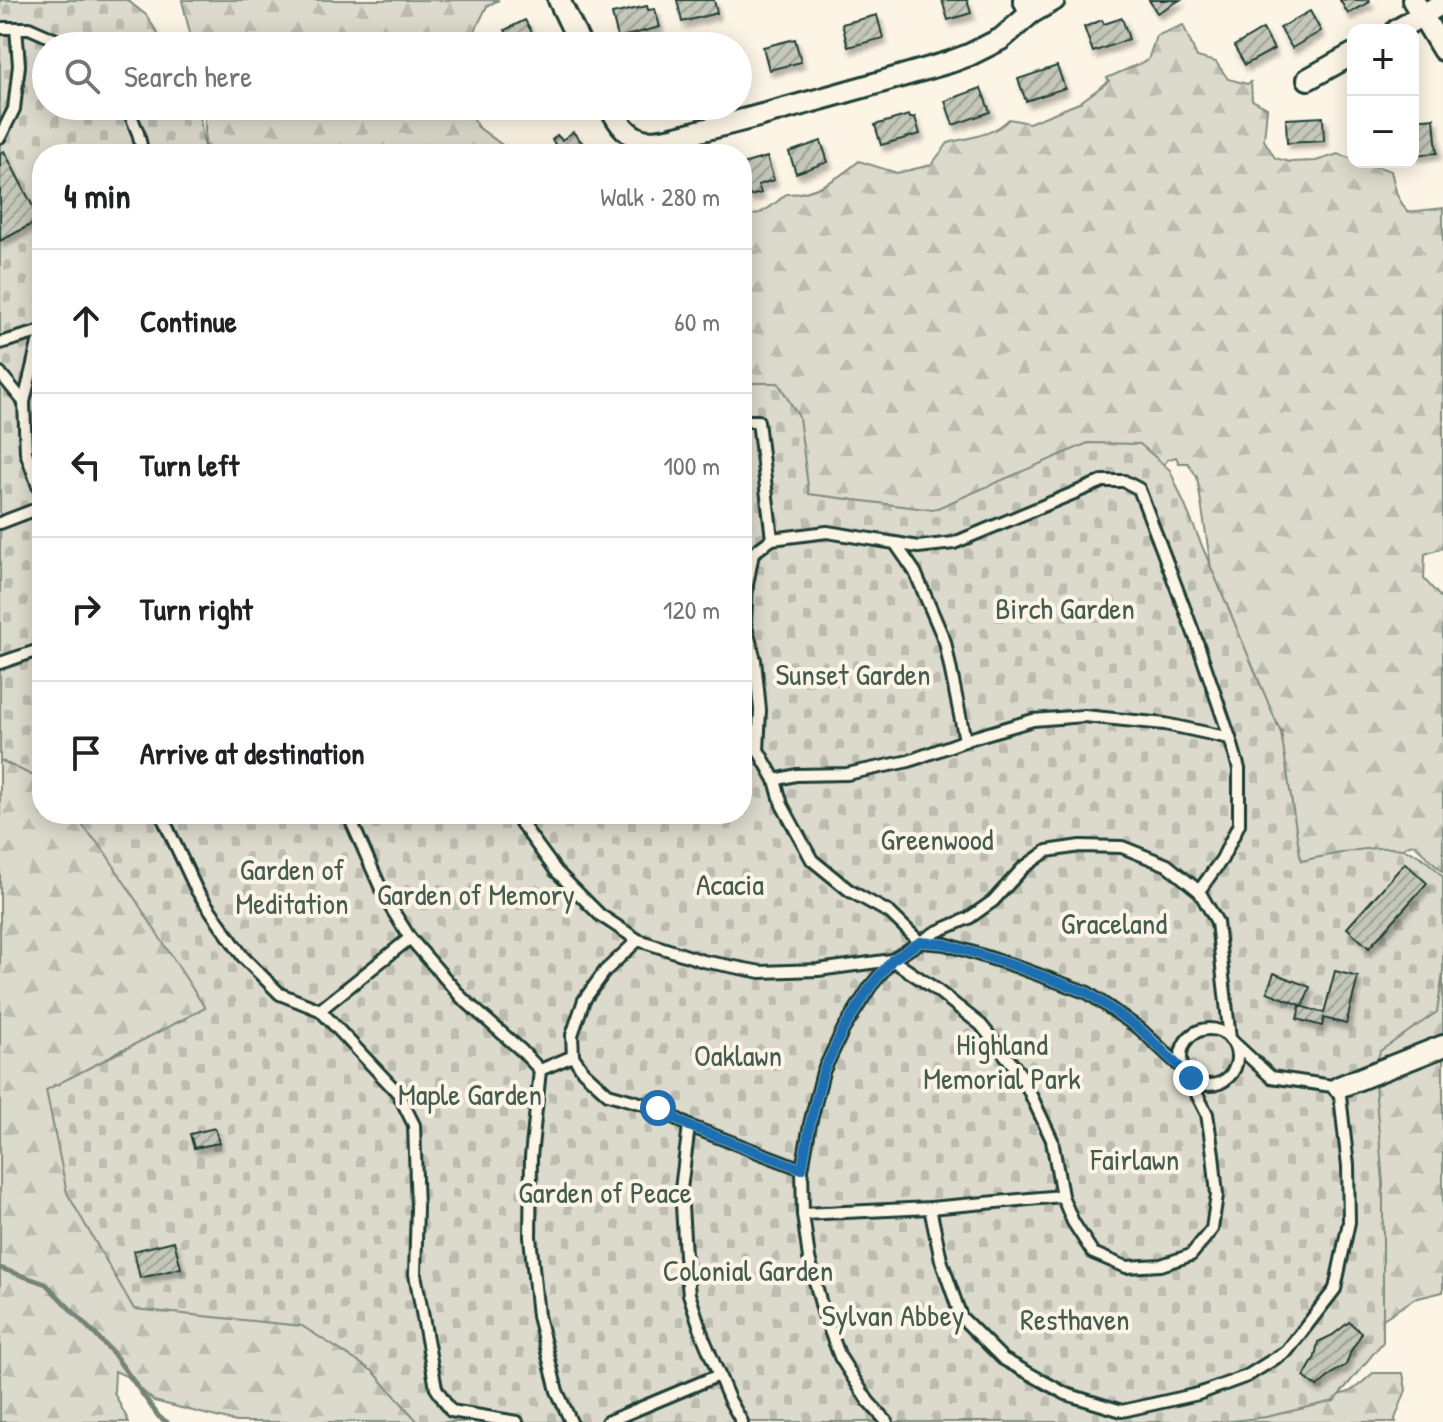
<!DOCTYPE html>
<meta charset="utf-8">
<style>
body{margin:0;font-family:"Patrick Hand",sans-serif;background:#f6f6f6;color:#202124}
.controls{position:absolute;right:24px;top:24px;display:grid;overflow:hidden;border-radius:16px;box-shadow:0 4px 20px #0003}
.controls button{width:72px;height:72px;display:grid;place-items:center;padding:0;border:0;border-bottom:2px solid #e0e0e0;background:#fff;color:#202124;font:40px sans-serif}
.stop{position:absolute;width:24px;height:24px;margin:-18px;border:6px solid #1f6fb2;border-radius:50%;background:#fff}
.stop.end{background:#1f6fb2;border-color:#fff;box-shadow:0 2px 8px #0008}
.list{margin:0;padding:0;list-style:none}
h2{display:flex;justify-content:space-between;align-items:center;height:104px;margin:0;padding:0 32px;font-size:34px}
h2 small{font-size:26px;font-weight:400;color:#757577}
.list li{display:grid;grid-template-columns:52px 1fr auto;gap:24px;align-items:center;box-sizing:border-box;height:144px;padding:0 32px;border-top:2px solid #e0e0e0}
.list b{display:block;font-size:30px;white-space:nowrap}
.list em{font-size:26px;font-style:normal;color:#757577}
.icon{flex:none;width:44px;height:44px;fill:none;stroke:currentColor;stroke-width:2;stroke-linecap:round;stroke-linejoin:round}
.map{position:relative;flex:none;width:1443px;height:1422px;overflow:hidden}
.search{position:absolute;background:#fff;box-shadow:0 4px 20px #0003;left:32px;top:32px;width:720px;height:88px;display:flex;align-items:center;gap:20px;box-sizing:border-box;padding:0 28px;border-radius:44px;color:#757577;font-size:30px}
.panel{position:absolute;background:#fff;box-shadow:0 4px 20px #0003;left:32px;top:144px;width:720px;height:680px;border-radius:32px}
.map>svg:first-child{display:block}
.forest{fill:url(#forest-firs);stroke:#7e8c80;stroke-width:2}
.cemetery{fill:url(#cemetery-stones);stroke:#7e8c80;stroke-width:2}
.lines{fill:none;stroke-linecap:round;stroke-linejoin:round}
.stream{stroke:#758479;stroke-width:5}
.building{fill:url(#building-hatch);stroke:#1f3d34;stroke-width:2;filter:url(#shadow)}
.service-casing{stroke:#1f3d34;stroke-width:16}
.minor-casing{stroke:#1f3d34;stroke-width:26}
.service{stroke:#fcf5e5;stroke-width:10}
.minor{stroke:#fcf5e5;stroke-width:20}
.route{stroke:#1f6fb2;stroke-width:10}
.labels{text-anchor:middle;stroke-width:8;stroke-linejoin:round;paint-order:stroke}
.park-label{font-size:30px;fill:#455c52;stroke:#fcf5e5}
</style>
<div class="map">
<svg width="1443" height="1422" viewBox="0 0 1443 1422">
<defs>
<pattern id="forest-firs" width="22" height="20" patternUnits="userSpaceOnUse" patternTransform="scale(2)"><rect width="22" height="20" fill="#dcdacc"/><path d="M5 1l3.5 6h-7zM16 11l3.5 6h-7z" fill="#bcbcb0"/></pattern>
<pattern id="cemetery-stones" width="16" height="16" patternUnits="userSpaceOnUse" patternTransform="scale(2)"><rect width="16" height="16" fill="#dcdacc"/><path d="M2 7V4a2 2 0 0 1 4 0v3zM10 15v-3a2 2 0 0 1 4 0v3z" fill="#bcbcb0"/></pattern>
<pattern id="building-hatch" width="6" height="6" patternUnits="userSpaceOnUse" patternTransform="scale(2)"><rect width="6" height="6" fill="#c5c7b9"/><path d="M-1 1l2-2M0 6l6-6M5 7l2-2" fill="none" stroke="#9fa397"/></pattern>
<filter id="shadow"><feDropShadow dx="3.5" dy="6" stdDeviation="2" flood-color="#0004"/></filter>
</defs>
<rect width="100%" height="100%" fill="#fcf5e5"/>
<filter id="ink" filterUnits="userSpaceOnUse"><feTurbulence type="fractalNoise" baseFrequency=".0125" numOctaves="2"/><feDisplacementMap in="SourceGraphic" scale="16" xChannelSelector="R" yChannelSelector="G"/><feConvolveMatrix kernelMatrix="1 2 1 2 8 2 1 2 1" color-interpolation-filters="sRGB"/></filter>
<g filter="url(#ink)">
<g class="forest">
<path d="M182 0H499L487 6 474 33 463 46H193Z"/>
<path d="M1183 25 1197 57 1216 62 1228 79 1247 84 1251 82 1252 100 1267 108 1264 140 1275 158 1290 162 1316 161 1338 154 1353 159V162H1363L1391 171 1397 195 1407 212 1443 208V548L1425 554 1424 579 1443 600V872L1414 844 1406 846 1387 869 1263 940 1282 781V731L1252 696 1212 589 1210 560 1197 477 1188 463H1179L1176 457 1167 460 1160 472 977 528 793 521 742 414V216C760 217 774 205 786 194 814 195 839 178 859 161L897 173 931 165 948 143C969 137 993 136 1009 119L1029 123 1079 103 1109 81 1107 78 1148 60 1156 36Z"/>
<path d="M205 106H467L478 127 509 150 522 149 524 154H205Z"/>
<path d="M42 722V814H124L288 1011 177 1031 118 1051 77 1079 238 1278 500 1422H236L154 1401 126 1376 115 1371 114 1393 129 1422H0V724Z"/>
<path d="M1443 893V1292L1414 1299 1383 1319 1382 1300 1252 988Z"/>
<path d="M1373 1373H1403L1406 1390 1395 1419 1396 1422H1119L1323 1394C1349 1397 1354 1390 1373 1373Z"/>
</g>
<g class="cemetery">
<path d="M0 0H127L146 15 166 46H46V106H197L199 110 205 154H42V780L0 760Z"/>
<path d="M742 383H778L799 417 809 494 933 510 1088 443 1140 444 1170 470 1281 733 1301 861C1332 855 1372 844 1402 849 1417 851 1434 866 1443 877V973L1437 1012 1380 1051 1374 1073 1383 1183V1342L1334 1401 1266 1417 1224 1422H418L374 1372 302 1326 134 1309 67 1193 46 1090 205 1008 103 849 72 814H742Z"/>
</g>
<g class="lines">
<path class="stream" d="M0 1268 46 1284 113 1353 159 1417 167 1422"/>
</g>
<g class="building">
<path d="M677 0H714L717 13 682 22Z"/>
<path d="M942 0H967L971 13 948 20Z"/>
<path d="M1149 0H1180L1157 13Z"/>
<path d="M1340 0H1369L1370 2 1348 14Z"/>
<path d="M647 6 648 10 655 9 660 27 618 38 612 14Z"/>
<path d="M1310 11 1321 31 1292 48 1280 28Z"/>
<path d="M877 15 883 38 848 47 842 24Z"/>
<path d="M1122 18 1129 39 1093 52 1084 27 1102 20 1104 24Z"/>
<path d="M525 20 539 45 537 46H514L505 30Z"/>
<path d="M1263 29 1274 49 1245 65 1234 46Z"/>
<path d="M795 39 801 62 769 70 763 47Z"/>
<path d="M1057 66 1065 88 1026 101 1018 79Z"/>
<path d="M981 88 990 112 953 125 945 101Z"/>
<path d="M909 115 910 118 915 117 920 134 881 145 875 125Z"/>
<path d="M1323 117 1324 141 1287 143 1286 119Z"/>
<path d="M1434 118 1437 153 1413 155V120Z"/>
<path d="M573 132 592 154H562L552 140 557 135 562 140Z"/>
<path d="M821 141 828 162 796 173 789 152Z"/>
<path d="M4 151 40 220 0 241V153Z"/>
<path d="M767 157 774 180 758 185 761 193 750 196 748 192 743 194 742 164Z"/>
<path d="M1405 863 1427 883 1369 948 1347 928Z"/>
<path d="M1335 971 1358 977 1346 1024 1324 1018 1322 1026 1297 1019 1300 1006 1324 1013Z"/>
<path d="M1274 973 1310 987 1303 1006 1267 992Z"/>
<path d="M215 1128 219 1143 194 1148 190 1134Z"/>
<path d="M174 1241 181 1268 140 1278 134 1251Z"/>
<path d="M1349 1322 1362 1333 1351 1351 1346 1365 1334 1372 1317 1387 1304 1377 1315 1357 1318 1342 1333 1335Z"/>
</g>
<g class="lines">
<g class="service-casing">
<g id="service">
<path d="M0 28H29L70 46"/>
<path d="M127 106 138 133 143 154"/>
<path d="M0 137 14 109 19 65 16 28"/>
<path d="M42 339 38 343 24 402 26 452 42 497"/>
<path d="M0 343 42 331"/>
<path d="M0 373 24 402"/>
<path d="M742 421H758L772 539 827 532 895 543 915 572 945 642 965 740"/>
<path d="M0 523 42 507"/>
<path d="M895 543 918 547 954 543 1103 481H1124L1139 489 1196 639 1230 738 1239 769V824L1222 859 1199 891"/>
<path d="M0 663 42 649"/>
<path d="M758 750 760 710 755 660 745 623 747 585 753 553 772 539"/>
<path d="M775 780 796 775 847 774 909 761 972 738 1033 720 1084 716 1165 724 1230 738"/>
<path d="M161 814 197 891 243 957 280 994 320 1010 398 1093 414 1125 417 1208 415 1274 436 1388 451 1411 517 1422"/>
<path d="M348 814 386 900 410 938 462 998 521 1050 540 1070"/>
<path d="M517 814 521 823 556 871 600 915 638 940 703 961 761 972 818 970 892 960 934 988 981 1025 1022 1076 1052 1140 1062 1196 1073 1222 1093 1253 1126 1267 1161 1265 1191 1255 1212 1229 1217 1195 1213 1154 1207 1114 1185 1071 1140 1029 1088 993 1012 965 945 944 920 942 890 913 850 891 812 860 782 805 775 780 758 750 742 741"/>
<path d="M638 940 605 971 584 1000 572 1035 573 1056 583 1071 608 1094 658 1108 689 1126 802 1169"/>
<path d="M320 1010 410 938"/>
<circle cx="1209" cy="1057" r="28"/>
<path d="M689 1126 681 1189 685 1255 689 1294 703 1337 729 1399 742 1422"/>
<path d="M803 1214 930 1208 1062 1196"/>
<path d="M571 1422 557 1391 538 1316 530 1237 531 1157 540 1070 573 1056"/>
<path d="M607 1422 719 1375"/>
<path d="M887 1422 868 1401 840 1357 823 1312 809 1258 803 1214 802 1169 810 1124 823 1072 843 1030 870 987 892 960 936 932 969 918 993 901 1023 868 1047 851 1080 846 1122 847 1167 865 1199 891 1217 922 1230 1039 1271 1077 1339 1087 1348 1166 1349 1222 1335 1289 1287 1351 1247 1376 1198 1394 1122 1411 1066 1394 1003 1359 961 1317 941 1260 930 1208"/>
</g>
</g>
<g class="minor-casing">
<g id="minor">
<path d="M559 0 581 46"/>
<path d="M1024 0 1031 13 1054 0"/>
<path d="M1413 0 1443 50"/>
<path d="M1397 30 1443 3"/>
<path d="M1308 79 1353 54"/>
<path d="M610 106C616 119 627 136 643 140 658 144 687 134 703 130 786 110 868 86 950 62L969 55 1001 39 1031 13"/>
<path d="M1339 1087 1443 1046"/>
</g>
</g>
<use href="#service" class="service"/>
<use href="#minor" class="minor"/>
</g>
</g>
<g class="lines" filter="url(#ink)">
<path class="route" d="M658 1108 689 1126 802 1169 810 1124 823 1072 843 1030 870 987 892 960 920 942 945 944 1012 965 1088 993 1140 1029 1191 1078"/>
</g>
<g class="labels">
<g class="park-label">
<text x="1065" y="619">Birch Garden</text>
<text x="853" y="685">Sunset Garden</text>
<text x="937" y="850">Greenwood</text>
<text x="292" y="880">Garden of<tspan x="292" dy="34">Meditation</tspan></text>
<text x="730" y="895">Acacia</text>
<text x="476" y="905">Garden of Memory</text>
<text x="1114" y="934">Graceland</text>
<text x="1002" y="1055">Highland<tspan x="1002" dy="34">Memorial Park</tspan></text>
<text x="738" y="1066">Oaklawn</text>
<text x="470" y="1105">Maple Garden</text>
<text x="1135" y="1170">Fairlawn</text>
<text x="605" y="1203">Garden of Peace</text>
<text x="748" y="1281">Colonial Garden</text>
<text x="893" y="1326">Sylvan Abbey</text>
<text x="1075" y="1330">Resthaven</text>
</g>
</g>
</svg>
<div class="controls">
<button>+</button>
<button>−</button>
</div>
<div class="stop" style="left:658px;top:1108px"></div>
<div class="stop end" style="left:1191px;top:1078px"></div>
<div class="search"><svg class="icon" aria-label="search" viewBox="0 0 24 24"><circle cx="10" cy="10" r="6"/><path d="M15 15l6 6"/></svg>Search here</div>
<section class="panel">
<h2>4 min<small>Walk · 280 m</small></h2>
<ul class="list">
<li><svg class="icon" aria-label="ahead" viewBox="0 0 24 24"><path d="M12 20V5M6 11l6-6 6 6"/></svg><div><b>Continue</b></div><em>60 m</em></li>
<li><svg class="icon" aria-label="left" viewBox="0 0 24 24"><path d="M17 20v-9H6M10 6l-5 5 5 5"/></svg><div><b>Turn left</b></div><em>100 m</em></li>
<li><svg class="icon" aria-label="right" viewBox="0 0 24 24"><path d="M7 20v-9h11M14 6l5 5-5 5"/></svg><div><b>Turn right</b></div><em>120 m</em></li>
<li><svg class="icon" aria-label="arrive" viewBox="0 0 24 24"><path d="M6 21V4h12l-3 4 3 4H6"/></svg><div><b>Arrive at destination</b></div></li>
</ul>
</section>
</div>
